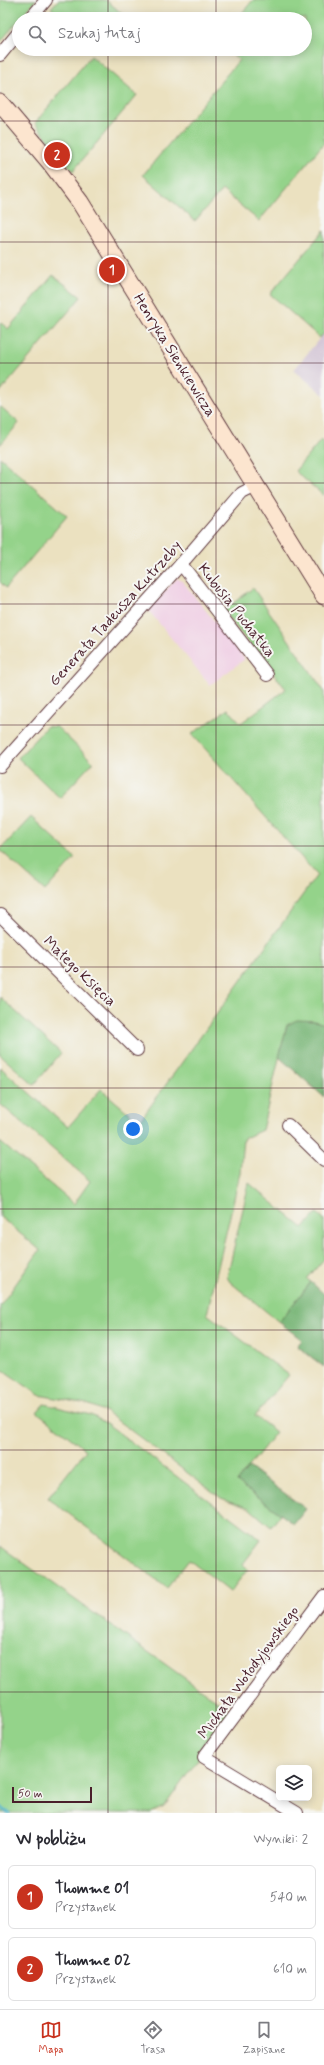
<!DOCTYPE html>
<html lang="pl">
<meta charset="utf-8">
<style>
body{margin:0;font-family:Mynerve,sans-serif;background:#f7f7f7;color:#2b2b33}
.controls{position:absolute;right:12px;bottom:12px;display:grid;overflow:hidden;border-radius:6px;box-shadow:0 2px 10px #0003}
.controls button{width:36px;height:36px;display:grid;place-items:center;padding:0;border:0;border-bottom:1px solid #e1e1e2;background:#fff;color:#2b2b33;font:20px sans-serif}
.scale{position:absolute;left:12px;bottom:10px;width:80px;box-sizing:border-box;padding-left:4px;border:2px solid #4a1f2b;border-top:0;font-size:11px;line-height:14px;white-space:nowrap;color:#4a1f2b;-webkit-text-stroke:3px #f6f6f2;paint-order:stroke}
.you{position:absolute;left:133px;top:1129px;width:14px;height:14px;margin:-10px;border:3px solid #fff;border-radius:50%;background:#1a73e8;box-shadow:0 0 0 6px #1a73e833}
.badge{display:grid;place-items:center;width:26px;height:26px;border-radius:50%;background:#c8321e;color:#fff;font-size:13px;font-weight:700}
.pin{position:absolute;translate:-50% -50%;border:2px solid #fff;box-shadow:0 1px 4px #0006}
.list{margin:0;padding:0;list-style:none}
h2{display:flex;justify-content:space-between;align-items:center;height:52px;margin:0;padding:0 16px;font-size:17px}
h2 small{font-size:13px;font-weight:400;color:#7c7c81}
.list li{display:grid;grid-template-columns:26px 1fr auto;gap:12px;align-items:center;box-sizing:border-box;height:64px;margin:0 8px 8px;padding:0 8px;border:1px solid #e1e1e2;border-radius:6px}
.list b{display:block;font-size:15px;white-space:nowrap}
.list p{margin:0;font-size:13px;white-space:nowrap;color:#7c7c81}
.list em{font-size:13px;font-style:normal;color:#7c7c81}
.icon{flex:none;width:22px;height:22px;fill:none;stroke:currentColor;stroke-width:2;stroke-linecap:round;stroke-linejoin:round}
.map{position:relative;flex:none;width:324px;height:1813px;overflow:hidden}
.search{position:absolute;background:#fff;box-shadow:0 2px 10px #0003;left:12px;right:12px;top:12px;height:44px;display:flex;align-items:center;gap:10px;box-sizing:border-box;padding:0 14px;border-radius:22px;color:#7c7c81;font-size:15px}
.sheet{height:196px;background:#fff}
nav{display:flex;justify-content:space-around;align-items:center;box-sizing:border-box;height:56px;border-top:1px solid #e1e1e2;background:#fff;font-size:11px;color:#7c7c81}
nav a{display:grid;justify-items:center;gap:2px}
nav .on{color:#c8321e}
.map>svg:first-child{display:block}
.built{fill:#f0d0e5}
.industrial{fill:#cebed2}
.green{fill:#94d38a;stroke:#6f795a}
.forest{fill:#77b576;stroke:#606a50}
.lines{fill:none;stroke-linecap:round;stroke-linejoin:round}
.stream{stroke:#46b0c5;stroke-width:3}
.street-casing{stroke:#623c41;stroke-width:14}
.secondary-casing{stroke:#623c41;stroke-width:19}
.street{stroke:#fff;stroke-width:12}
.secondary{stroke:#fce5cf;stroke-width:17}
.grid{fill:none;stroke:#4a1f2b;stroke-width:1;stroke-opacity:0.55}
.labels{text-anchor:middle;stroke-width:4;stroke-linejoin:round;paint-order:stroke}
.street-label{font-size:15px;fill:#4a1f2b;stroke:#f6f6f2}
</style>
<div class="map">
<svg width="324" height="1813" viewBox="0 0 324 1813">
<rect width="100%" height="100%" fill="#f6f6f2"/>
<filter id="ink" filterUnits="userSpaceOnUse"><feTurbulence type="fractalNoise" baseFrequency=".025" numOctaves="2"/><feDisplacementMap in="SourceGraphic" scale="8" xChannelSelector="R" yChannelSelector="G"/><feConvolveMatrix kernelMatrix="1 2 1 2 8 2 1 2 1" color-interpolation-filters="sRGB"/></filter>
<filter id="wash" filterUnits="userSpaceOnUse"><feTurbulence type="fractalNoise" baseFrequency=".012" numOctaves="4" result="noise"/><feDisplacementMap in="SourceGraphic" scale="16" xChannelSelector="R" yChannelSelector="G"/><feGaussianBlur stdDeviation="0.9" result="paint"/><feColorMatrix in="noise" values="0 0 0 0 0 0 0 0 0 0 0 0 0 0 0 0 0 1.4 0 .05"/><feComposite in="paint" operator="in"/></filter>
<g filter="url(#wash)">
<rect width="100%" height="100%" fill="#ebe1c0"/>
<path class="built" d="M177 578 183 582 245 659 210 685 148 610Z"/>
<path class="industrial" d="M324 333V395L294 370Z"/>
<g class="green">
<path d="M0 0H36L0 42Z"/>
<path d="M58 0H106L126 17 124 19H65L51 8Z"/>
<path d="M253 0H324V143L259 221 222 190 195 221 143 175 239 60 227 49H305V19H237Z"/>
<path d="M91 56 137 95 73 171 35 123Z"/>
<path d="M324 230V333L320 338 270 294Z"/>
<path d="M53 275 81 297 0 392V322L8 329Z"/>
<path d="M0 406 19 423 0 445Z"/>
<path d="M321 440 324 442V496L295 471Z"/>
<path d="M0 457 67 516 6 588 0 582Z"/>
<path d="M253 588 324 691V1024C311 1019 299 1019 287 1025L262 1130 243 1139 240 1173 207 1314 289 1375 255 1416 276 1432 237 1482 281 1514 271 1527 249 1508 221 1498 106 1412 87 1404 39 1395 0 1368V1306L40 1250 0 1217V1142L74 1204 90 1181 0 1104V1067L68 1127 101 1089 139 1122 317 875 192 734 228 709 241 723 286 689 223 611Z"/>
<path d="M47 726 57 727 93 762 60 798 18 758Z"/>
<path d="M31 817 75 858 45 891 0 850Z"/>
<path d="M0 997 61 1053 34 1085 0 1055Z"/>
<path d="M249 1183 303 1228 317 1213 324 1219V1259L307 1279 311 1282 279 1322 230 1282 227 1277Z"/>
<path d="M44 1404 91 1415 106 1423 261 1540 243 1564 248 1569 230 1592 189 1560 167 1588 48 1498 86 1450 37 1412Z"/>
<path d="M0 1546 232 1712 164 1807 151 1813H0Z"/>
</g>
<g class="forest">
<path d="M297 1020 315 1021 324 1024V1097L279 1057 287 1025Z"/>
<path d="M311 1282 324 1294V1367L297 1346 302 1340 279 1322Z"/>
<path d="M249 1467 306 1509 294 1524 237 1482Z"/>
</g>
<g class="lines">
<path class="stream" d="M0 1807 9 1813"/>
</g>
</g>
<g filter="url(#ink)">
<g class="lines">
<g class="street-casing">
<g id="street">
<path d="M30 19 46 0"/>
<path d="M0 55 19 32"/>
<path d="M181 564 267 675"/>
<path d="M0 766 181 564 242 493 256 486"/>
<path d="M0 915 137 1050"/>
<path d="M288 1125 324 1160"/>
<path d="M297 1813 204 1757 324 1596"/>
</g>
</g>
<g class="secondary-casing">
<path id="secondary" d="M0 103 50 162 80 202 324 596"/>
</g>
<use href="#street" class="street"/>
<use href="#secondary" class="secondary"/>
</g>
</g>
<path class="grid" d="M108 0V19M216 0V19M108 49V1813M216 49V1813M0 121H324M0 242H324M0 363H324M0 483H324M0 604H324M0 725H324M0 846H324M0 967H324M0 1088H324M0 1209H324M0 1330H324M0 1450H324M0 1571H324M0 1692H324"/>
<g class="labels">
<g class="street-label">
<text transform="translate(175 355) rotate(58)" y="5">Henryka Sienkiewicza</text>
<text transform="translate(237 610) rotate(52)" y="5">Kubusia Puchatka</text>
<text transform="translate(115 613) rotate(-48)" y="5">Generała Tadeusza Kutrzeby</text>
<text transform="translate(80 971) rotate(44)" y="5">Małego Księcia</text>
<text transform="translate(248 1672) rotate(-54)" y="5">Michała Wołodyjowskiego</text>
</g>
</g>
</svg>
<div class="controls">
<button><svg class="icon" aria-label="layers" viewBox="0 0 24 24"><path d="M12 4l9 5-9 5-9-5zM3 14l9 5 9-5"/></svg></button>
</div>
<div class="scale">50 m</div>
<div class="you"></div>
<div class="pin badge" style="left:112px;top:270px">1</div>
<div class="pin badge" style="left:57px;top:155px">2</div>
<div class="search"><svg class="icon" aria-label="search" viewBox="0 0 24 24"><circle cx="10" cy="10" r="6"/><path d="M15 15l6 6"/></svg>Szukaj tutaj</div>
</div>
<section class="sheet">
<h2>W pobliżu<small>Wyniki: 2</small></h2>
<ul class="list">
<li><span class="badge">1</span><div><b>Thomme 01</b><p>Przystanek</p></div><em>540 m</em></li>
<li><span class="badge">2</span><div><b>Thomme 02</b><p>Przystanek</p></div><em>610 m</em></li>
</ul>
</section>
<nav>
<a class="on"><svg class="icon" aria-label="map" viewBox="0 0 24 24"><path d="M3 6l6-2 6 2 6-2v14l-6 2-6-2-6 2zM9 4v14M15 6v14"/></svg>Mapa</a>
<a><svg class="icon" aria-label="directions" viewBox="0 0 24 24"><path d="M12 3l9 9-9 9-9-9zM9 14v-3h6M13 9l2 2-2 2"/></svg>Trasa</a>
<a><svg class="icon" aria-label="saved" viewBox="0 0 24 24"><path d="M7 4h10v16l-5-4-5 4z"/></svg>Zapisane</a>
</nav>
